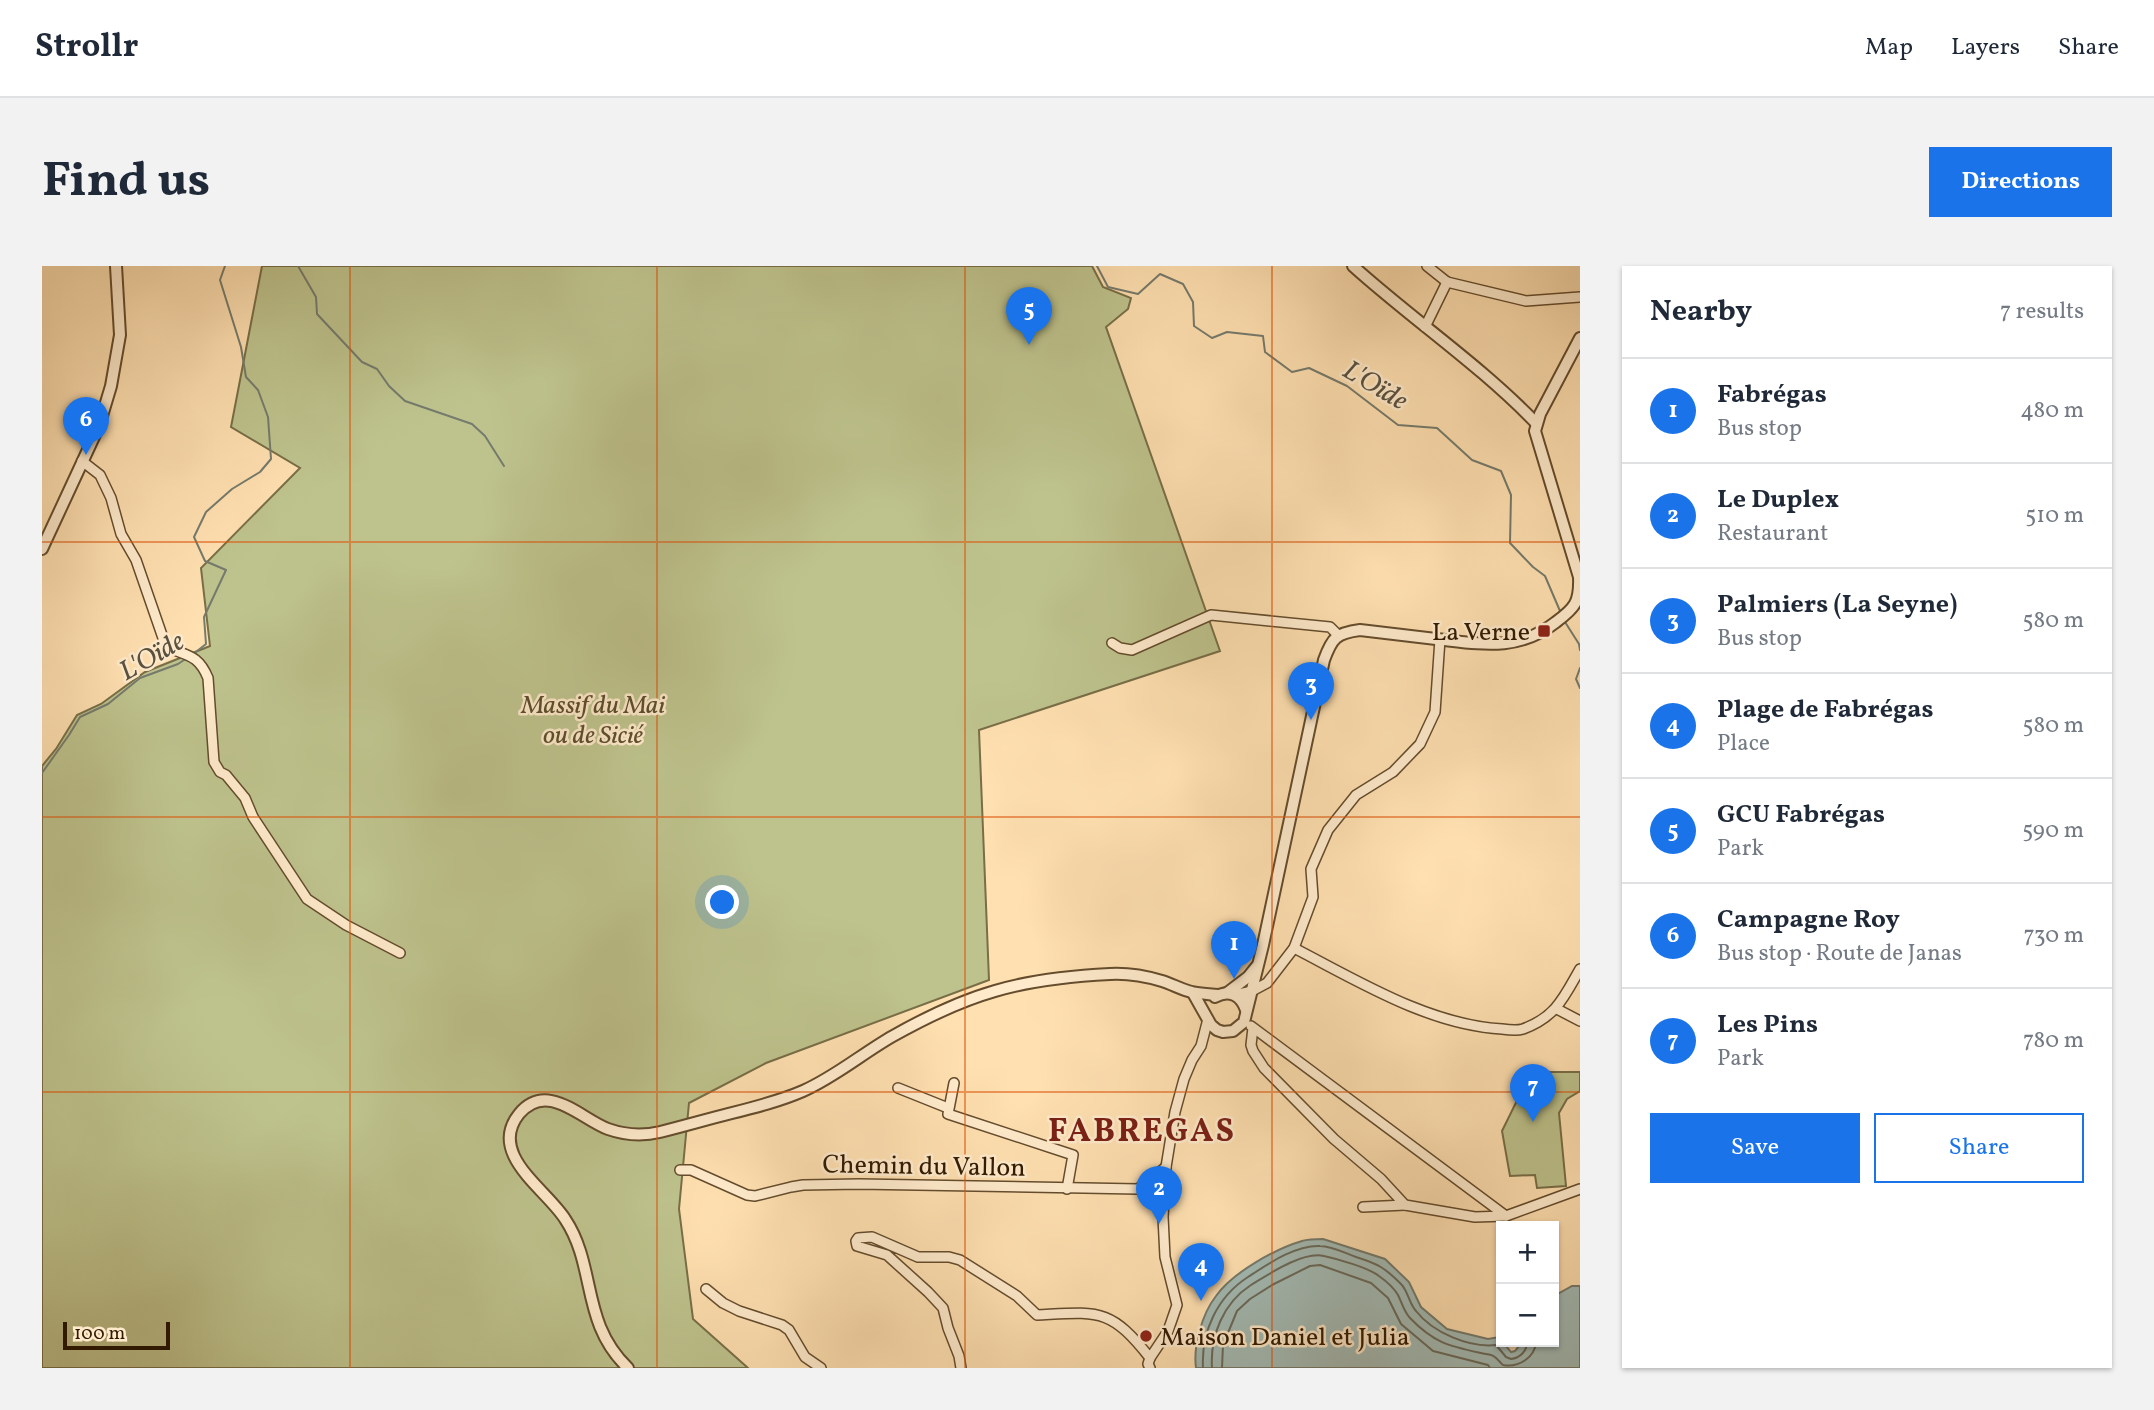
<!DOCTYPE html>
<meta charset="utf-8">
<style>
body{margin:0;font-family:Vollkorn,serif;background:#f2f2f3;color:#1f2937}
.controls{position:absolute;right:21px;bottom:21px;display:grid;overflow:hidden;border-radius:0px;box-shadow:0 2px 5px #0004}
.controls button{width:63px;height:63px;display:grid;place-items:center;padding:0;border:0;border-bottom:2px solid #e0e1e3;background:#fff;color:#1f2937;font:35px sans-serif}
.scale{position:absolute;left:21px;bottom:18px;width:107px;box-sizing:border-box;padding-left:7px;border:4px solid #311a01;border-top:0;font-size:19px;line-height:24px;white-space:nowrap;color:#311a01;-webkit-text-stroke:5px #ffebcc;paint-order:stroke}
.you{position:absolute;left:681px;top:637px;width:24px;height:24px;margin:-18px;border:5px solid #fff;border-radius:50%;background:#1a73e8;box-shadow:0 0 0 10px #1a73e833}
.badge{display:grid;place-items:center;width:46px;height:46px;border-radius:50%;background:#1a73e8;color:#fff;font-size:23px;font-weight:700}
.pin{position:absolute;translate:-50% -58px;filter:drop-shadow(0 2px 4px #0008)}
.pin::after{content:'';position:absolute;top:37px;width:24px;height:21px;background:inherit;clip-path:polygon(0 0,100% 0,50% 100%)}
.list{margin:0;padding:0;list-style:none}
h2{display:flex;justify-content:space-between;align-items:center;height:91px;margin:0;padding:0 28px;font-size:30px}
h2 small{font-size:23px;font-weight:400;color:#747a83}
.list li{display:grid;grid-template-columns:46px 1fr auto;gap:21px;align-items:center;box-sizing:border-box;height:105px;padding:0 28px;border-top:2px solid #e0e1e3}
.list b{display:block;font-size:26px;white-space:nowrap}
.list p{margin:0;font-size:23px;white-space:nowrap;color:#747a83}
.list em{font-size:23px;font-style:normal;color:#747a83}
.actions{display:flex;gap:14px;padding:21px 28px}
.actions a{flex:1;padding:16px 0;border:2px solid #1a73e8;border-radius:0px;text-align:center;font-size:24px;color:#1a73e8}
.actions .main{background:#1a73e8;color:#fff}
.map{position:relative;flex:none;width:1538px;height:1102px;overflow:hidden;border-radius:0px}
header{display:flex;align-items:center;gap:42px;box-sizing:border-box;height:98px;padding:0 35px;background:#fff;border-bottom:2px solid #e0e1e3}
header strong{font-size:33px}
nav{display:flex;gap:38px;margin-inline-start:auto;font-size:24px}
.intro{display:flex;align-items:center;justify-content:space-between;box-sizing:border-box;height:168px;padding:0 42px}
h1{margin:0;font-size:49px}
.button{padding:18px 32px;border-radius:0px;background:#1a73e8;color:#fff;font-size:24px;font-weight:700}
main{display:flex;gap:42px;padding:0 42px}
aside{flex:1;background:#fff;border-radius:0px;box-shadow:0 2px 5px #0004}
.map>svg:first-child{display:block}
.green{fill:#bec38d;stroke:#786e47;stroke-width:2}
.water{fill:#a3bbb5;stroke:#757b6d;stroke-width:2}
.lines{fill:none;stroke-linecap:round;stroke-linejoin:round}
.shore{stroke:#6a6a5b;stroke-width:2}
.stream{stroke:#757b6d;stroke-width:2}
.minor-casing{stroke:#644c2d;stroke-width:12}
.tertiary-casing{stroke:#644c2d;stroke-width:14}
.minor{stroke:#ffebcc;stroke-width:9}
.tertiary{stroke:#ffebcc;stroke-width:10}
.grid{fill:none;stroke:#df560b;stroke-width:2;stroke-opacity:0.55}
.poi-dot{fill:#8f2418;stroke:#ffebcc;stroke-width:2.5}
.labels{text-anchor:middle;stroke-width:5;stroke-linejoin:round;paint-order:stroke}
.poi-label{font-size:26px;fill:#311a01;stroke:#ffebcc;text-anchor:end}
.park-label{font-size:26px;font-style:italic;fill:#5b4d2b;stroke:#ffebcc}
.street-label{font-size:26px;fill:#311a01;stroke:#ffebcc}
.water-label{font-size:28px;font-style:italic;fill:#595240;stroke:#ffebcc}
.district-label{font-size:33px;font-weight:bold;letter-spacing:2px;fill:#7a1f14;stroke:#ffebcc}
</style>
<header>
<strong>Strollr</strong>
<nav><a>Map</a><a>Layers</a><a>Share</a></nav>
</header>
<div class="intro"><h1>Find us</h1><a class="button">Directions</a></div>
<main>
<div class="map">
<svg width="1538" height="1102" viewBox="0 0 1538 1102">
<rect width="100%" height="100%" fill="#ffe0b1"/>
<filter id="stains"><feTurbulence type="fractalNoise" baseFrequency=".00286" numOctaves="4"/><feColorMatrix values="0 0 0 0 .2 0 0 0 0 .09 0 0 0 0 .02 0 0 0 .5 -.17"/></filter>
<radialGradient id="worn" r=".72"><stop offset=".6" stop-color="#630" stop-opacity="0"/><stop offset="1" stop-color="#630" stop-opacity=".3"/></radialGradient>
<g class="green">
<path d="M220 0H1050L1061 21 1089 32 1086 43 1064 61 1178 385 937 464 947 714 724 797 647 837 637 943 651 1053 706 1102H0V500L14 483 35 449 59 438 103 406 168 380 159 302 258 202 189 161Z"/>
<path d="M1489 806H1538V825L1525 833 1517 847 1524 920 1495 922 1493 909 1468 910 1460 865Z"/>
</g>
<path class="water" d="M1281 973 1343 993 1367 1016 1379 1041 1405 1063 1446 1073 1457 1071 1469 1086 1473 1085 1480 1076H1512V1030L1530 1020H1538V1102H1154C1151 1080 1160 1048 1174 1030 1190 1007 1233 983 1260 975 1267 973 1275 973 1281 973Z"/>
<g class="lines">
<g class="shore">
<path d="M1161 1102C1159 1066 1175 1031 1206 1011 1226 998 1253 979 1278 980 1290 980 1303 987 1314 991 1336 998 1342 1001 1359 1018 1366 1025 1367 1037 1374 1045 1391 1067 1428 1082 1454 1079L1464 1091 1469 1093C1478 1092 1485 1085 1485 1076"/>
<path d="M1170 1102C1168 1070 1181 1037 1209 1019 1227 1008 1261 985 1282 990 1296 993 1327 1002 1337 1010 1344 1015 1352 1022 1356 1029 1360 1037 1362 1046 1368 1052 1392 1077 1407 1080 1439 1087 1442 1088 1446 1088 1449 1089 1454 1090 1457 1096 1461 1099 1477 1102 1493 1091 1494 1076"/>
<path d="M1180 1102 1181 1079 1195 1045 1208 1033 1230 1019 1268 1000 1278 999 1329 1017 1346 1032 1359 1058 1391 1085 1446 1099 1448 1102"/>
</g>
<g class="stream">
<path d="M256 0 274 31 275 48 320 96 335 103 347 120 363 135 430 158 443 170 462 200"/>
<path d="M1055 0 1066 21 1096 28 1118 8 1141 18 1151 36 1152 60 1170 72 1185 66 1221 70 1223 86 1250 106 1267 102 1305 120 1356 159 1395 162 1430 194 1459 205 1469 229 1468 277 1491 301 1503 310 1518 345"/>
<path d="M1523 356 1537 378 1538 384"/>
<path d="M150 389 164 378 162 351 184 304 163 295 152 271 164 246 190 223 218 206 229 193 226 151 216 124 204 111 199 81 178 14 183 0"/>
<path d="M1538 402 1534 413 1538 422"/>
<path d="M0 507 27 469 38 451 66 438 98 412 136 398 145 392"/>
</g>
<g class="minor-casing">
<g id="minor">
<path d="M1385 0 1405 16"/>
<path d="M1405 16 1484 35 1538 31"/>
<path d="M1383 61 1405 16"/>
<path d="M40 195 58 209 69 232 79 268 94 294 121 372 127 382C147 390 157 390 166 412L172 496 178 506 184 509 203 532 211 551 265 633 304 659 358 687"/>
<path d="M1070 377 1078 382 1090 384 1169 349 1288 361 1296 369"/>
<path d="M1252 682C1316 715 1387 759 1460 763 1467 764 1475 765 1481 763 1514 751 1522 731 1538 703"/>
<path d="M1193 729 1210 725 1225 717 1252 682 1271 631 1269 603 1286 564 1314 529 1351 506 1378 478 1393 446 1398 373"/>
<path d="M1515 743 1538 755"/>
<path d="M1209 760 1464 950"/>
<path d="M1211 762 1209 779 1211 785 1222 802 1292 873 1339 913 1363 939 1433 951 1464 950 1538 923"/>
<path d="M912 817 906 848 1031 889 1025 923"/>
<path d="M856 822 906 842"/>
<path d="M638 904H649L705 929 713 930 749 921 761 919 817 918 1096 923 1124 901"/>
<path d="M1321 941 1363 939"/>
<path d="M664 1023 681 1037 697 1045 740 1059 747 1064 763 1091 779 1102"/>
<path d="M919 1102 917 1090 906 1062 901 1042 886 1026 845 989 815 980 814 975 816 972 830 971 876 991H907L918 994 975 1030 995 1049C1056 1046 1068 1041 1108 1092"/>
<path d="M1108 1102 1106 1098 1108 1092 1126 1065 1135 1039 1123 991 1121 951 1124 901 1133 846 1142 813 1150 794 1159 780 1166 753"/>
</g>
</g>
<g class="tertiary-casing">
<g id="tertiary">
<path d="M1311 0C1371 54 1438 99 1494 157"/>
<path d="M0 283 57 160 69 120 78 69 74 0"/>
<path d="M1151 727 1169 759 1175 764 1181 766 1191 765 1202 756 1221 679 1282 394C1290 372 1294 367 1318 364 1344 367 1369 370 1394 373 1439 378 1476 386 1514 356 1533 342 1538 336 1537 311L1493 165 1498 148 1538 72"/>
<path d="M1185 727 1206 711 1214 701"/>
<path d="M1173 731C1187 723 1199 729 1204 744"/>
<path d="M586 1102C538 1056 555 1001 523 953 504 923 445 888 477 848 505 814 539 853 566 863 583 869 601 870 618 866 642 860 666 853 690 847 714 841 738 835 761 825 793 811 821 787 851 770 883 752 918 735 953 725 989 714 1031 710 1068 708 1086 707 1103 710 1120 715 1130 718 1140 724 1150 726 1158 728 1168 728 1176 729"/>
</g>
</g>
<use href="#minor" class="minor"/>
<use href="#tertiary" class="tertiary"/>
</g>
<path class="grid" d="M308 0V1102M615 0V1102M923 0V1102M1230 0V1102M0 276H1538M0 551H1538M0 826H1538"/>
<g class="poi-dot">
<rect x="1495" y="358" width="14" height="14" rx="3.5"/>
<circle cx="1104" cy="1070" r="7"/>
</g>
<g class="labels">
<g class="poi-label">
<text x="1488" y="374">La Verne</text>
<text x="1118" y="1079" text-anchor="start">Maison Daniel et Julia</text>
</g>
<g class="park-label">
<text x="551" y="447">Massif du Mai<tspan x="551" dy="30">ou de Sicié</tspan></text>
</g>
<g class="street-label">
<text transform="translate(882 899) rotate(1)" y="9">Chemin du Vallon</text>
</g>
<g class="water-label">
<text transform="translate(1334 118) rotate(31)" y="10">L'Oïde</text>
<text transform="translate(109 389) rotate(-30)" y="10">L'Oïde</text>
</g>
<g class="district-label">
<text x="1100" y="875">FABREGAS</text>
</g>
</g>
<rect width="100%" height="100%" filter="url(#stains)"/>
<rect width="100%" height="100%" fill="url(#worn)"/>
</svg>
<div class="controls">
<button>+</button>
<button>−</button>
</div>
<div class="scale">100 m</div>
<div class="you"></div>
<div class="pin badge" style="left:1192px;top:713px">1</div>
<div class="pin badge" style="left:1117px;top:958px">2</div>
<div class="pin badge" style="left:1269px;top:454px">3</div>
<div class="pin badge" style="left:1159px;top:1035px">4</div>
<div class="pin badge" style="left:987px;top:79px">5</div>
<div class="pin badge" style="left:44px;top:189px">6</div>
<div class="pin badge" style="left:1491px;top:856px">7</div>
</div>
<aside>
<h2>Nearby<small>7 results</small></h2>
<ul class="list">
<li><span class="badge">1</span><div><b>Fabrégas</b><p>Bus stop</p></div><em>480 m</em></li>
<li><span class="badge">2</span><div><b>Le Duplex</b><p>Restaurant</p></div><em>510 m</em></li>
<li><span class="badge">3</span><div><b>Palmiers (La Seyne)</b><p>Bus stop</p></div><em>580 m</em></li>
<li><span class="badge">4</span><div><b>Plage de Fabrégas</b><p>Place</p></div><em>580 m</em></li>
<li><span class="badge">5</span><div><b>GCU Fabrégas</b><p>Park</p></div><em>590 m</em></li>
<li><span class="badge">6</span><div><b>Campagne Roy</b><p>Bus stop · Route de Janas</p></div><em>730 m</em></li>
<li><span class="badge">7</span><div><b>Les Pins</b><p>Park</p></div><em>780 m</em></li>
</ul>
<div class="actions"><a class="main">Save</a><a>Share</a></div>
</aside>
</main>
